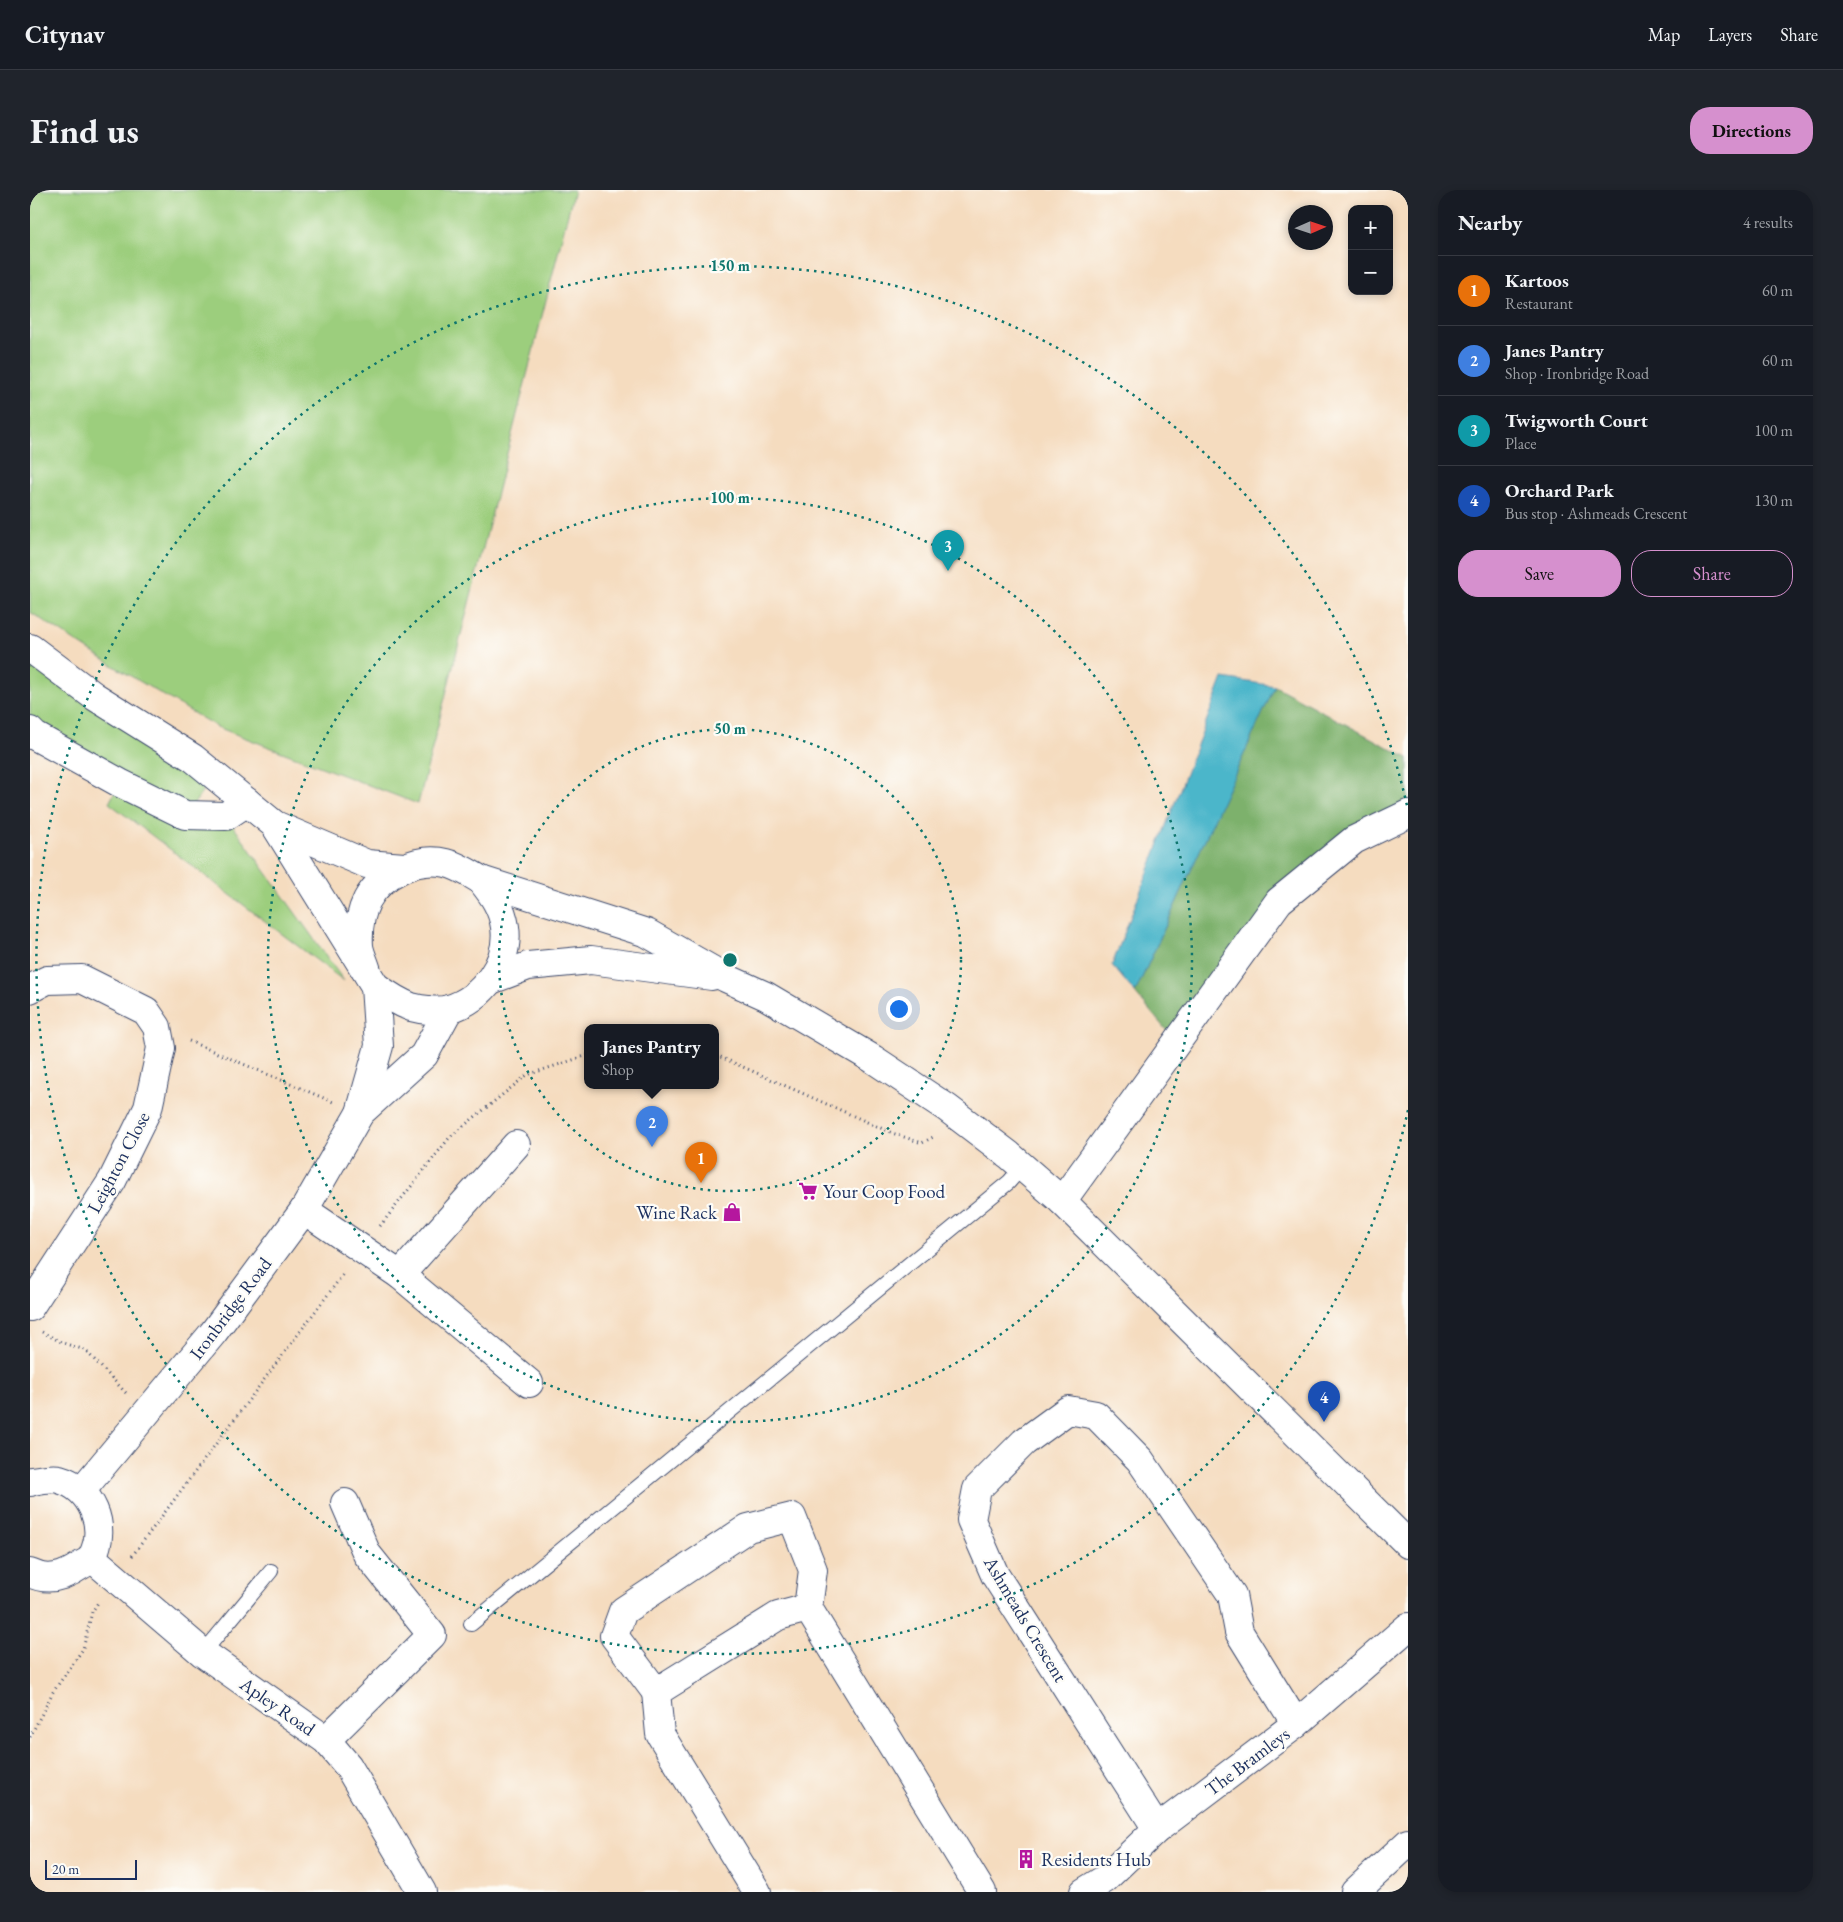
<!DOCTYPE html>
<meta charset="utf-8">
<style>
body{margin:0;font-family:"EB Garamond",serif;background:#20242c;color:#f1f3f6}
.controls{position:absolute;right:15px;top:15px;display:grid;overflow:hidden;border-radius:10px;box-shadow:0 2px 8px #0003}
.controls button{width:45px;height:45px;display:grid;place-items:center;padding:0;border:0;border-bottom:1px solid #363941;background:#171b24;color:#f1f3f6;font:25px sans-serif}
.compass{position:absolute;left:1258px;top:15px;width:45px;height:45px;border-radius:50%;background:#171b24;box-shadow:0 2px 8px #0003;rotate:87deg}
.scale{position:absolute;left:15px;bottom:12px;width:92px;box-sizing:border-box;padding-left:5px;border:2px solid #1b2f5e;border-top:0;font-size:14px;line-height:18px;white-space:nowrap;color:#1b2f5e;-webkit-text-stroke:4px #fdfcf7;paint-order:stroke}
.you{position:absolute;left:868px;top:818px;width:18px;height:18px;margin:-12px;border:4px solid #fff;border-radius:50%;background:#1a73e8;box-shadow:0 0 0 8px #1a73e833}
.badge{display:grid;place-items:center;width:32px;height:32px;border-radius:50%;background:#d690ce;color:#fff;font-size:16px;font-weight:700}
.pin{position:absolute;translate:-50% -41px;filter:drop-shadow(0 1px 2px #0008)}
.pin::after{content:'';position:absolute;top:26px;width:18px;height:15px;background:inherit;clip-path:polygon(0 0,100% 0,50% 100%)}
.popup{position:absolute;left:554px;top:834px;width:135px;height:65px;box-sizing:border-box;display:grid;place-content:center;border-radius:10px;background:#171b24;filter:drop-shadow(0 1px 4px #0005);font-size:16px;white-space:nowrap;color:#9ea1a6}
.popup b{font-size:19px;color:#f1f3f6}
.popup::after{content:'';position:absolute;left:50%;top:100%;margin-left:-10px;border:10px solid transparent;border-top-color:#171b24}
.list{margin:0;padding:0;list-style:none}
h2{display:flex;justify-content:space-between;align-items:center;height:65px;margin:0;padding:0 20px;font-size:21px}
h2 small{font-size:16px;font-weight:400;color:#9ea1a6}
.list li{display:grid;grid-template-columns:32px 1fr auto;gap:15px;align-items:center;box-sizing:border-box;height:70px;padding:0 20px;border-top:1px solid #363941}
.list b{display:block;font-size:19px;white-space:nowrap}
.list p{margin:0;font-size:16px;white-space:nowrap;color:#9ea1a6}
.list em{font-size:16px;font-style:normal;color:#9ea1a6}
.actions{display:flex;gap:10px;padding:15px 20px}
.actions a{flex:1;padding:11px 0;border:1px solid #d690ce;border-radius:20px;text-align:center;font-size:18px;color:#d690ce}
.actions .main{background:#d690ce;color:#111}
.map{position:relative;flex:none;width:1378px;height:1702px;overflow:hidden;border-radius:20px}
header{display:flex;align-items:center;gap:30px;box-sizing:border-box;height:70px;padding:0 25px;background:#171b24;border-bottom:1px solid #363941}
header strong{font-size:24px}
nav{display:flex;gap:28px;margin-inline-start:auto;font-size:18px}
.intro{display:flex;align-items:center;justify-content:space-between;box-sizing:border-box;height:120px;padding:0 30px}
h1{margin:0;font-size:35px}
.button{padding:12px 22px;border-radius:20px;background:#d690ce;color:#111;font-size:18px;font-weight:700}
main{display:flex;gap:30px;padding:0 30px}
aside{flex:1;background:#171b24;border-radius:20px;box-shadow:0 2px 8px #0003}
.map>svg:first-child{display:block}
.green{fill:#9cce7d;stroke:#5c7e6e}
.forest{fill:#7db16c;stroke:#4c7065}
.water{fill:#4cb6ca;stroke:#347294}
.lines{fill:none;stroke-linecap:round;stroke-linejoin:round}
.service-casing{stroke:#3c496d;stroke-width:16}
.minor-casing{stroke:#3c496d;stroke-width:30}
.primary-casing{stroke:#3c496d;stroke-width:30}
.path{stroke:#3c496d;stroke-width:3;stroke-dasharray:1 4;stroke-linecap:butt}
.service{stroke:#fff;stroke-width:14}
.minor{stroke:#fff;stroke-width:28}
.primary{stroke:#fff;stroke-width:28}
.ring{fill:none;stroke:#0f766e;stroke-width:2.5;stroke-dasharray:2.5 5}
.labels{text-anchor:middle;stroke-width:4.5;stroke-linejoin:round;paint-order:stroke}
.street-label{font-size:19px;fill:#1b2f5e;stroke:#fdfcf7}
.poi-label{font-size:19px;fill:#1b2f5e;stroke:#fdfcf7;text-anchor:start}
.centre{fill:#0f766e;stroke:#fdfcf7;stroke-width:2.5}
.ring-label{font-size:15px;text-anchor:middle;font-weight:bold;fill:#0f766e;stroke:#fdfcf7;stroke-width:4.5;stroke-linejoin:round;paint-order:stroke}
</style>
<header>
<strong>Citynav</strong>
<nav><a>Map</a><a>Layers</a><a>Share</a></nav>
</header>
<div class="intro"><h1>Find us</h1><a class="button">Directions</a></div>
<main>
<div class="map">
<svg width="1378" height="1702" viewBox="0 0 1378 1702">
<rect width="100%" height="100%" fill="#fdfcf7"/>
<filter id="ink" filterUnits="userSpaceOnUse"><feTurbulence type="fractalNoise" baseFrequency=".02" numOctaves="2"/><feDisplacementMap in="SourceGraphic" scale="10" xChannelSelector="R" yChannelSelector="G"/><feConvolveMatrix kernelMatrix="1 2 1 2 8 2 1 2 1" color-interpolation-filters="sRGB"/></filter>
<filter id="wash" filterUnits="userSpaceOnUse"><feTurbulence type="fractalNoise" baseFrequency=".0096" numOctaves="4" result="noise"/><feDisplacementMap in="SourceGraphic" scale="20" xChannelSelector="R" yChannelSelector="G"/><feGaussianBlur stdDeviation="1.12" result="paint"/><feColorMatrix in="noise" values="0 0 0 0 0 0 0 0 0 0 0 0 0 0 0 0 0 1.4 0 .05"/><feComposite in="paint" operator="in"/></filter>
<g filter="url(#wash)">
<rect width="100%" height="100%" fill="#f5dcbf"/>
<g class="green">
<path d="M0 0H544L388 614 187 537 82 475 0 422Z"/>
<path d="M0 458 163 568 173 601 156 625 196 626 314 791 79 613 89 594 0 541Z"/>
</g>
<path class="forest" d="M1245 496 1378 568V624L1249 711 1146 852 1105 803Z"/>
<path class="water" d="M1193 488 1245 496 1105 803 1082 775Z"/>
</g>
<g filter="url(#ink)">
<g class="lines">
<g class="service-casing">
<g id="service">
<path d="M441 1434 979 992 992 977"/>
<path d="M173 1463 241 1381"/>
</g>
</g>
<g class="minor-casing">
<g id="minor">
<path d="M0 541 5 546 90 593 155 625 196 626 217 612"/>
<path d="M0 799 17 790 52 789 116 821 127 837 131 858 118 918 82 991 0 1117"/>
<path d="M330 923 394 865 419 819"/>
<path d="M1032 1011 1249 711 1324 650 1378 624"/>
<path d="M274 1020 370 1085 499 1193"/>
<path d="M370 1085 486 955"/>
<path d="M0 1292 2 1291C10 1290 22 1287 29 1289 62 1298 78 1337 62 1367 60 1371 54 1373 50 1376 34 1387 18 1392 0 1383"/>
<path d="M52 1300 183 1143 274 1020 330 923 349 856 345 796"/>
<path d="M62 1368 173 1463 296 1550 318 1576 392 1702"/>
<path d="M626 1502 584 1446 593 1421 718 1338 762 1327 783 1380 778 1418"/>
<path d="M296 1550 402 1445 337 1364 315 1313"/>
<path d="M1127 1639 965 1385 941 1330 947 1299 994 1252 1038 1220 1066 1225 1110 1270 1202 1405 1209 1442 1266 1534"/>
<path d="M727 1702 630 1544 626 1502 748 1426 778 1418 952 1702"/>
<path d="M1054 1702 1075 1689 1127 1639 1266 1534 1378 1437"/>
<path d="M1325 1702 1378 1653"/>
</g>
</g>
<g class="primary-casing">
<g id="primary">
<path d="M0 458 64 506 163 568 245 635 337 674 374 677"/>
<path d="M245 635 345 796C356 804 368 812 381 817 392 820 409 822 419 819 453 809 480 772 475 737 472 717 463 705 451 690"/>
<path d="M337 781C335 773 330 764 329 756 328 740 330 724 337 710 351 684 387 666 416 673 429 676 439 683 451 690L617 743 696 788 736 806 843 869 917 918 979 965 1032 1011 1378 1354"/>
<path d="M461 790 498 776 561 770 682 786"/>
</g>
</g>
<g class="path">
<path d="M159 851 303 912"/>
<path d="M686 865 862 943 892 953 905 946"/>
<path d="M350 1036 420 947 497 885 558 865"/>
<path d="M12 1142 33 1153 55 1160 96 1203"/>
<path d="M102 1366 314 1083"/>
<path d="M0 1547 23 1502 53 1459 62 1422 69 1411"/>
</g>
<use href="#service" class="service"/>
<use href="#minor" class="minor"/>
<use href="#primary" class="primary"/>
</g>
</g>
<g class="ring">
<circle cx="700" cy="770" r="231"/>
<circle cx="700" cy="770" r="462"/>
<path d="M1378 920A694 694 0 1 1 1378 620"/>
</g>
<defs>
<g id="supermarket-bare" transform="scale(1.5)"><path d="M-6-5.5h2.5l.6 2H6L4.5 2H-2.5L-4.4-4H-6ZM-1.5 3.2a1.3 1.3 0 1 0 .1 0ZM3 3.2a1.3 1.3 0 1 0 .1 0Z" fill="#b5179e" stroke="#fdfcf7" stroke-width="2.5" paint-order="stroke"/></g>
<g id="shop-bare" transform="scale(1.5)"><path d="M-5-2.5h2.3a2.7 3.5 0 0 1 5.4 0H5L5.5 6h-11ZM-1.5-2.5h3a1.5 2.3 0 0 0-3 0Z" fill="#b5179e" stroke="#fdfcf7" stroke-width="2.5" paint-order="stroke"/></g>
<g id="building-bare" transform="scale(1.5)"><path d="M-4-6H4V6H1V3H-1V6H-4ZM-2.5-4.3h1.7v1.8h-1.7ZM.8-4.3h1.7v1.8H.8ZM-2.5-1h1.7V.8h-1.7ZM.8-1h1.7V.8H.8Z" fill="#b5179e" stroke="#fdfcf7" stroke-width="2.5" paint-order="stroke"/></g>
</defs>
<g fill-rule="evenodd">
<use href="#supermarket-bare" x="778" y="1001"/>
<use href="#shop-bare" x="702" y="1022"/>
<use href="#building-bare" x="996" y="1669"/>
</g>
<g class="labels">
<g class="street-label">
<text transform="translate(88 972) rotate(-62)" y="7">Leighton Close</text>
<text transform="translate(200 1118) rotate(-53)" y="7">Ironbridge Road</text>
<text transform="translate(996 1429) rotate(59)" y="7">Ashmeads Crescent</text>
<text transform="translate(248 1516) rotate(35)" y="7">Apley Road</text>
<text transform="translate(1217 1571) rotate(-37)" y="7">The Bramleys</text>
</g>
<g class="poi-label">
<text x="793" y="1008">Your Coop Food</text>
<text x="687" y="1029" text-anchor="end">Wine Rack</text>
<text x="1011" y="1676">Residents Hub</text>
</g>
</g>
<circle cx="700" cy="770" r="8" class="centre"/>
<g class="ring-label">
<text x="700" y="81">150 m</text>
<text x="700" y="313">100 m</text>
<text x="700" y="544">50 m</text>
</g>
</svg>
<div class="controls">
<button>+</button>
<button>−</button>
</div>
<svg class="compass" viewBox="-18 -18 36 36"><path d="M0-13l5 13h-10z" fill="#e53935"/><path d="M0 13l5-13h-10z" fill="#9ea1a6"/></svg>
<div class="scale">20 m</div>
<div class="you"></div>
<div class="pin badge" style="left:671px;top:993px;background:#e8710a">1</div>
<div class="pin badge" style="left:622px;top:957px;background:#3f7fe0">2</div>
<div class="popup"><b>Janes Pantry</b>Shop</div>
<div class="pin badge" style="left:918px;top:381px;background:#0f9aa8">3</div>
<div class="pin badge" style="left:1294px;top:1232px;background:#1a4fb4">4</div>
</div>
<aside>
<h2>Nearby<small>4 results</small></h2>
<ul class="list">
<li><span class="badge" style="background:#e8710a">1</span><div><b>Kartoos</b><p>Restaurant</p></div><em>60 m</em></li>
<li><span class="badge" style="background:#3f7fe0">2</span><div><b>Janes Pantry</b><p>Shop · Ironbridge Road</p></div><em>60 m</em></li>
<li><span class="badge" style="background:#0f9aa8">3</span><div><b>Twigworth Court</b><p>Place</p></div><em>100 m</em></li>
<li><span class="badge" style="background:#1a4fb4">4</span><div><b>Orchard Park</b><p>Bus stop · Ashmeads Crescent</p></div><em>130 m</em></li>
</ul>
<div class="actions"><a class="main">Save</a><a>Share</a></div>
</aside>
</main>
